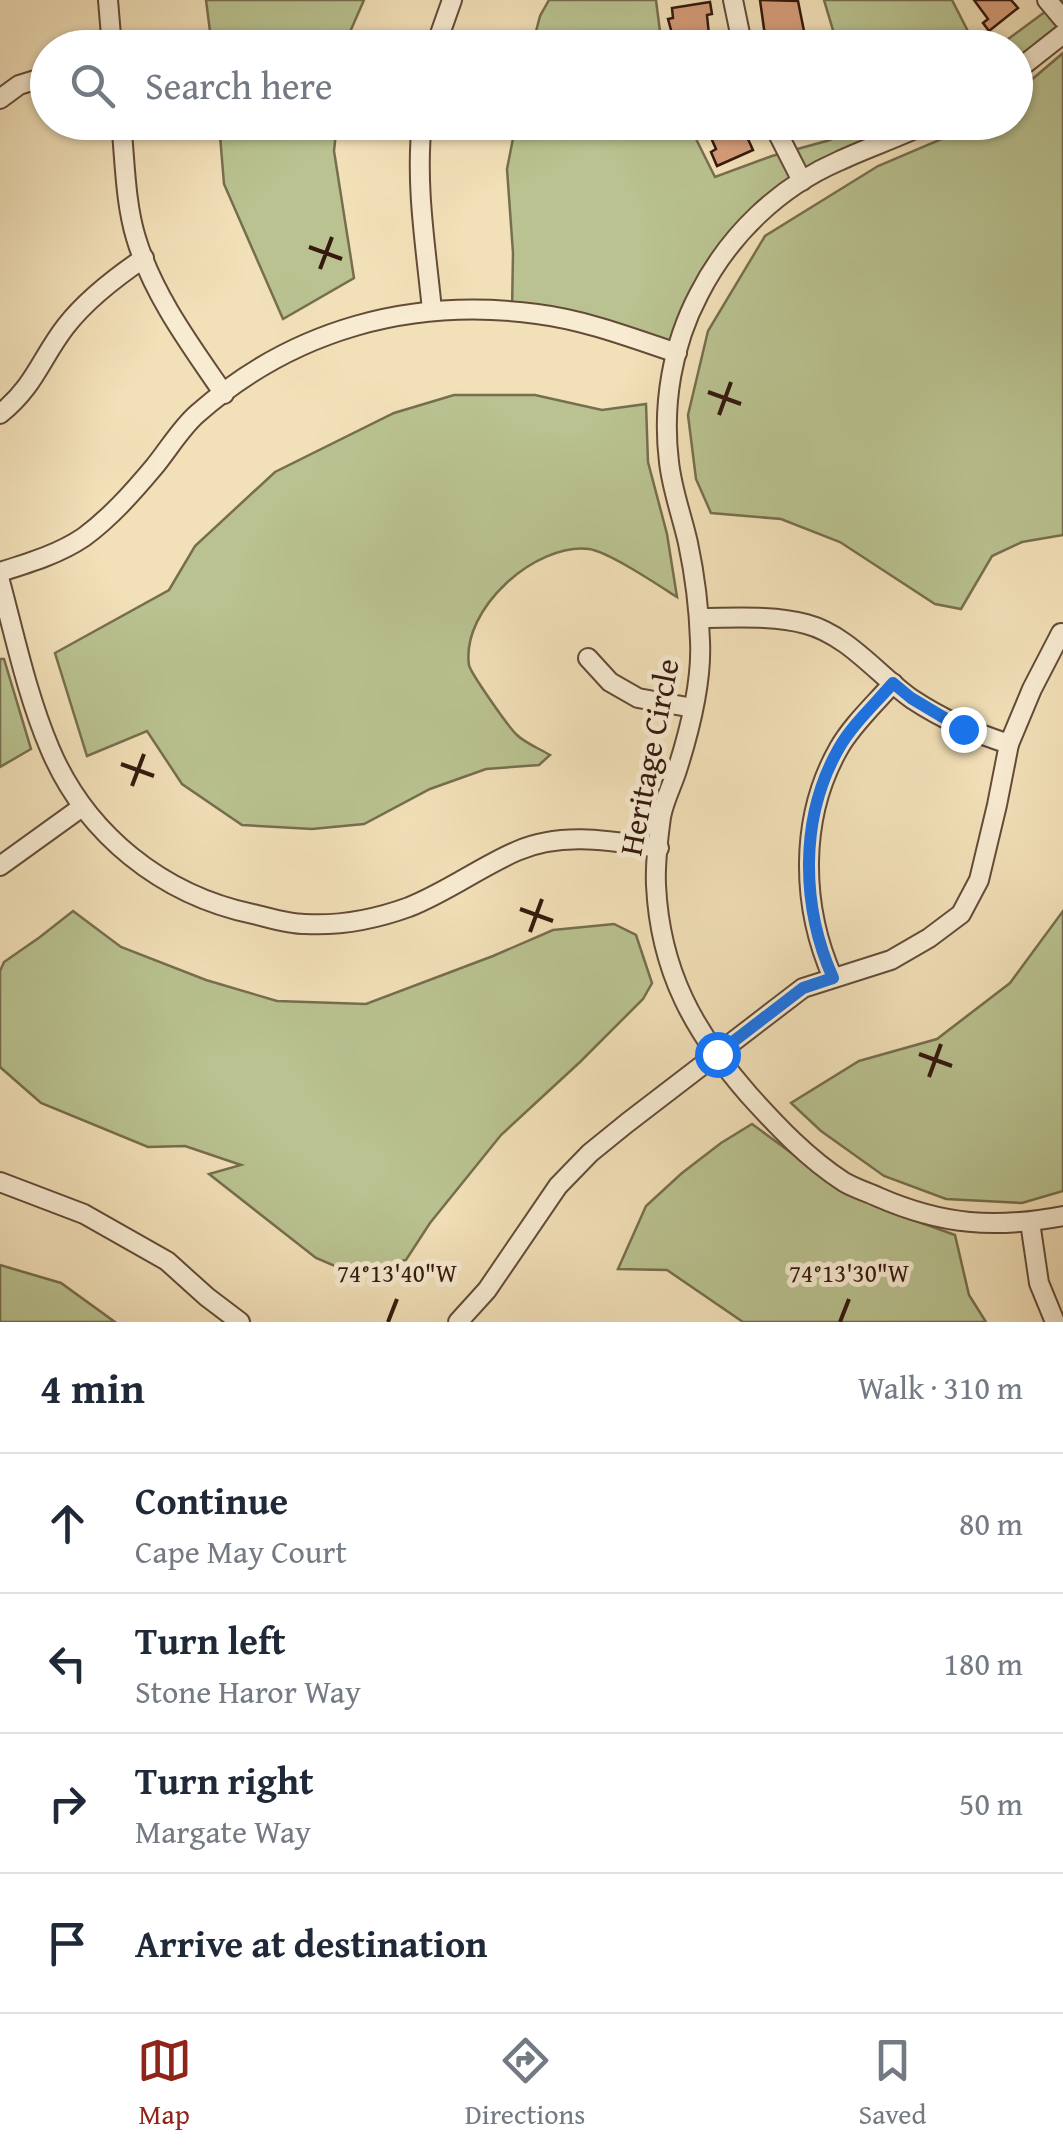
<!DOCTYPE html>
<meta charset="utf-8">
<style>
body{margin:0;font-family:"Gentium Book Plus",serif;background:#f6f6f7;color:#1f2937}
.stop{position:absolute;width:30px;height:30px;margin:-22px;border:8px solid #1a73e8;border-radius:50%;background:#fff}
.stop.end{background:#1a73e8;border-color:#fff;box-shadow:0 2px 10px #0008}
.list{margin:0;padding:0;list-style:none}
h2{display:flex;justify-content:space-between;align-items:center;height:130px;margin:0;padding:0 40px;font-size:42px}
h2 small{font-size:32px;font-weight:400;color:#747a83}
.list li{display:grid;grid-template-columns:65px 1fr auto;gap:30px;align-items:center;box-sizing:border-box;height:140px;padding:0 40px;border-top:2px solid #e0e1e3}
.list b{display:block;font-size:38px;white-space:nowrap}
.list p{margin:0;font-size:32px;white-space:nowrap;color:#747a83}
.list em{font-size:32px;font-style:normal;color:#747a83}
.icon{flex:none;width:55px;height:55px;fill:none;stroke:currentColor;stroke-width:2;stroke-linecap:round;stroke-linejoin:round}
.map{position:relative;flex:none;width:1063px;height:1322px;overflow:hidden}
.search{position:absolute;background:#fff;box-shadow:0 2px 8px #0004;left:30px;right:30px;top:30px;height:110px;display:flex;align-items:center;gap:25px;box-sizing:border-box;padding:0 35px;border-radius:55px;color:#747a83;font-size:38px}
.sheet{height:690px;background:#fff}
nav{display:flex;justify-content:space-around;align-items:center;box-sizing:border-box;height:140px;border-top:2px solid #e0e1e3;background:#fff;font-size:28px;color:#747a83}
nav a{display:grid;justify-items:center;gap:5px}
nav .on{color:#8f2418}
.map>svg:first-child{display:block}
.green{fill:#b9c290;stroke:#766e4e;stroke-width:2.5}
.building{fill:#d59c79;stroke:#34190d;stroke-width:2.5}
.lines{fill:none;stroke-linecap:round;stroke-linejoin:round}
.minor-casing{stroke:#644b38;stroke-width:22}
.minor{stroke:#f7ebd1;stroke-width:18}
.route{stroke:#1a73e8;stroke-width:12}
.ticks{fill:none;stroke:#34190d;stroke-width:4}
.labels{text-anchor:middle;stroke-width:10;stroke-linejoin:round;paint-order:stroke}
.street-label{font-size:32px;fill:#34190d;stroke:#f7ebd1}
.ticks-label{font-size:25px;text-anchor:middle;fill:#34190d;stroke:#f7ebd1;stroke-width:10;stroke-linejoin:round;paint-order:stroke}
</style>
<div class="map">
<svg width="1063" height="1322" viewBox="0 0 1063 1322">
<rect width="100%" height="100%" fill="#f2e0b8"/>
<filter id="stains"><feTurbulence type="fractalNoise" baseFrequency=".002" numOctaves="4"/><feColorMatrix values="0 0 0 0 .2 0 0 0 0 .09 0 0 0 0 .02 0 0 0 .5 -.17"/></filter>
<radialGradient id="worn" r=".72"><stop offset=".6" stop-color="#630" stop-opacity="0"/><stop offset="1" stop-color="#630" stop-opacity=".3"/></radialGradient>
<g class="green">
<path d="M206 0H364L346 41 345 48 212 47Z"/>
<path d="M549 0H656L662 47H532L540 16Z"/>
<path d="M824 0H952L976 47H838Z"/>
<path d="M1061 0H1063V34L1016 71V48H996Z"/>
<path d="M1063 53V535L1022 542 992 556 961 609 935 604 840 542 781 519 711 513 696 479 688 415 708 331 765 236 878 166 979 123 1016 122V93Z"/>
<path d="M219 123H337L334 151 354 278 283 319 224 184Z"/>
<path d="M516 123H688L715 177 772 156 830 140 860 123H930L837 162 725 250 677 353 512 311 513 253 507 169Z"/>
<path d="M454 395H535L602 410 646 404 648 462 667 534 677 597C658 585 609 552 589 549 535 543 461 609 469 665 470 672 509 728 517 735 525 743 540 749 550 755L539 765 486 769 430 789 364 824 312 829 242 825 182 784 147 731 87 756 55 653 169 590 195 546 275 472 394 413Z"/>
<path d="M0 659H4L31 749 0 767Z"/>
<path d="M73 911 121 947 206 980 277 1001 366 1004 493 956 553 930 614 924 636 935 652 983 643 999 580 1062 501 1135 430 1223 406 1260 349 1272 316 1258 209 1174 241 1165 185 1146 148 1147 41 1103 0 1067V971L4 962 40 937Z"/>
<path d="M1063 911V1191L1022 1203 946 1199 884 1176 821 1131 791 1103 859 1061 937 1039 1010 983Z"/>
<path d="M752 1124 835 1185 894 1213 955 1235 969 1295 986 1322H743L667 1270 618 1269 646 1206 682 1173 721 1143Z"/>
<path d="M0 1265 61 1283 115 1322H0Z"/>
</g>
<g class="building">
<path d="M760 0 798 1 806 41 782 48H771L764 29Z"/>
<path d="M974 0H1011L1018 8 989 31 983 23 988 19Z"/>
<path d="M710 2 712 14 707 15 709 35 716 33 718 44 715 45 716 48H676L668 19 673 18 672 8Z"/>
<path d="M704 122H745L752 137 748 139 753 150 717 166 711 152 716 149Z"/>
<path d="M799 122H840L806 138Z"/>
</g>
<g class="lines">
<g class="minor-casing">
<g id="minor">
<path d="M108 0 112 48"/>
<path d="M733 0 743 48"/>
<path d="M1047 0 1063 19"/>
<path d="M435 48 452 0"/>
<path d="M1016 71 1063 34"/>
<path d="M0 99 19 85 48 76"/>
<path d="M121 122C125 160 125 202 136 238 153 295 191 346 224 394"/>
<path d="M422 122C415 185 426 248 432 310"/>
<path d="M772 122 802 181"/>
<path d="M930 122C900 137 869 147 839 161 779 187 729 235 699 294 672 345 662 405 669 462 672 490 682 516 688 543 695 576 699 608 700 641 702 681 690 729 678 767 673 784 664 800 661 817 658 839 655 864 656 885 660 971 694 1032 749 1095 778 1127 807 1158 844 1182 854 1188 867 1192 878 1197 942 1225 995 1229 1063 1216"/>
<path d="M0 414C35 386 41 358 66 326 87 299 116 277 144 258"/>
<path d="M0 572C29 563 59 554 84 537 111 517 133 492 154 467 168 450 181 428 197 414 293 329 412 297 537 314 585 320 632 338 677 353"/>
<path d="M0 581C15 637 27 695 50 749 86 834 162 895 253 914 270 918 288 924 305 924 340 926 376 919 409 907 447 892 480 867 517 851 562 831 612 841 659 848"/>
<path d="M699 618C735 618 772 615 806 624 848 635 878 675 912 699 944 720 972 732 1009 744"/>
<path d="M588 658 610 682 638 698 693 708"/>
<path d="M0 866 82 807"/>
<path d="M833 978C801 906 799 818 839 748 852 725 875 704 893 683"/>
<path d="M0 1182 84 1214 167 1261 207 1297 240 1322"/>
<path d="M1030 1222 1039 1283 1055 1322"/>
<path d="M458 1322 487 1290 558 1186 590 1153 627 1123 803 988 891 960 929 938 961 914 979 880 997 805 1009 744 1032 689 1061 633"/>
</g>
</g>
<use href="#minor" class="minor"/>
</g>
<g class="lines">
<path class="route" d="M717 1054 803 988 833 978C801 906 799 818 839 748 852 725 875 704 893 683L911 698 963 729"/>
</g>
<path class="ticks" d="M309 247 342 259M320 269 332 237M708 392 741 404M719 415 731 382M121 764 154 776M132 786 144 754M520 909 553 921M530 932 542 899M919 1054 952 1066M929 1077 941 1044M388 1322 397 1299M840 1322 849 1299"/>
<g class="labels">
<g class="street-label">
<text transform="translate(649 757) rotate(-79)" y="11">Heritage Circle</text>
</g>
</g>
<g class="ticks-label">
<text x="397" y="1282">74°13'40"W</text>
<text x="849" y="1282">74°13'30"W</text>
</g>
<rect width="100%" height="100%" filter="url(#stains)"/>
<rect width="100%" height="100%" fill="url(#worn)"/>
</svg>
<div class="stop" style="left:717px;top:1054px"></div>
<div class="stop end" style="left:963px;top:729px"></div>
<div class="search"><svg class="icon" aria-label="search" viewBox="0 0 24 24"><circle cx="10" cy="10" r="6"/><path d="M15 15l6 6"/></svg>Search here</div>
</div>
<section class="sheet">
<h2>4 min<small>Walk · 310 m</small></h2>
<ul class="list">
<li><svg class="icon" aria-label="ahead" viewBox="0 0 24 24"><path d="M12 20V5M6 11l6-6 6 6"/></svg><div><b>Continue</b><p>Cape May Court</p></div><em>80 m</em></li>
<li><svg class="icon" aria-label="left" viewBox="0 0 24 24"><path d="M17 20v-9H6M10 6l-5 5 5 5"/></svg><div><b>Turn left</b><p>Stone Haror Way</p></div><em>180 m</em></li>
<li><svg class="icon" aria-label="right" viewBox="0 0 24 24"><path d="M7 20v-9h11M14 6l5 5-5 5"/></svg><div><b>Turn right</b><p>Margate Way</p></div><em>50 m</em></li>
<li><svg class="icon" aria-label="arrive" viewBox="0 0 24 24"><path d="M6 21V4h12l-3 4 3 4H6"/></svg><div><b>Arrive at destination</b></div></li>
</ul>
</section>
<nav>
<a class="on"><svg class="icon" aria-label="map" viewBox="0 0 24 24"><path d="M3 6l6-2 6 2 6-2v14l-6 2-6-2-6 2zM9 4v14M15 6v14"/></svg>Map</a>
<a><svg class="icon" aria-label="directions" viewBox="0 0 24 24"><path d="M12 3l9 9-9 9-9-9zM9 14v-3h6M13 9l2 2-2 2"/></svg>Directions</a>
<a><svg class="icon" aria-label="saved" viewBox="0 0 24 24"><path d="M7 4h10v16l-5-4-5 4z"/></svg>Saved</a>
</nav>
